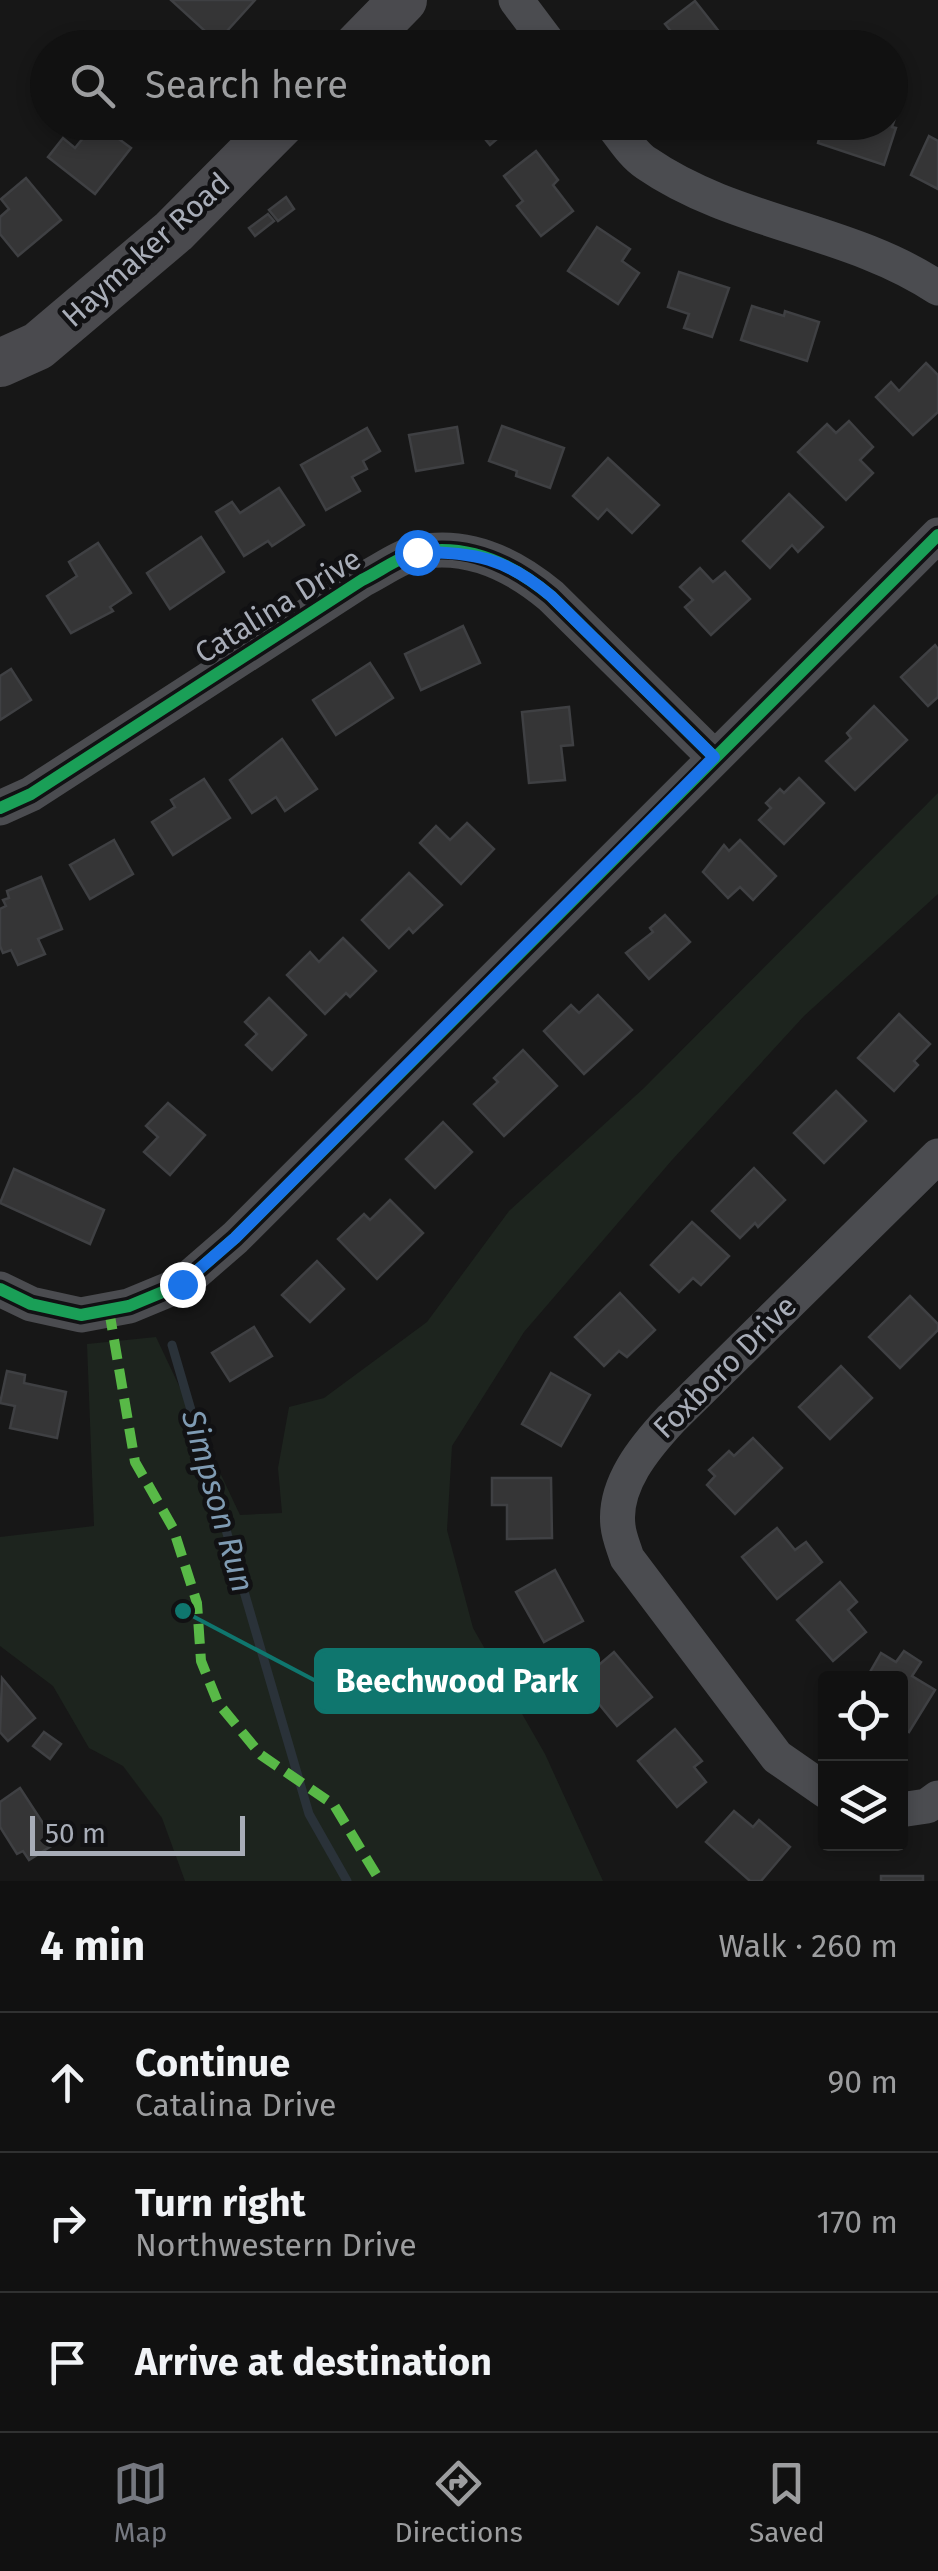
<!DOCTYPE html>
<meta charset="utf-8">
<style>
body{margin:0;font-family:"Fira Sans",sans-serif;background:#1e1f1f;color:#f1f3f6}
.controls{position:absolute;right:30px;bottom:30px;display:grid;overflow:hidden;border-radius:10px;box-shadow:0 5px 15px #0003}
.controls button{width:90px;height:90px;display:grid;place-items:center;padding:0;border:0;border-bottom:2px solid #303131;background:#111;color:#f1f3f6;font:50px sans-serif}
.scale{position:absolute;left:30px;bottom:25px;width:215px;box-sizing:border-box;padding-left:10px;border:5px solid #a8adb8;border-top:0;font-size:28px;line-height:35px;white-space:nowrap;color:#a8adb8;-webkit-text-stroke:8px #111113;paint-order:stroke}
.stop{position:absolute;width:30px;height:30px;margin:-22px;border:8px solid #1a73e8;border-radius:50%;background:#fff}
.stop.end{background:#1a73e8;border-color:#fff;box-shadow:0 2px 10px #0008}
.list{margin:0;padding:0;list-style:none}
h2{display:flex;justify-content:space-between;align-items:center;height:130px;margin:0;padding:0 40px;font-size:42px}
h2 small{font-size:32px;font-weight:400;color:#9c9d9f}
.list li{display:grid;grid-template-columns:65px 1fr auto;gap:30px;align-items:center;box-sizing:border-box;height:140px;padding:0 40px;border-top:2px solid #303131}
.list b{display:block;font-size:38px;white-space:nowrap}
.list p{margin:0;font-size:32px;white-space:nowrap;color:#9c9d9f}
.list em{font-size:32px;font-style:normal;color:#9c9d9f}
.icon{flex:none;width:55px;height:55px;fill:none;stroke:currentColor;stroke-width:2;stroke-linecap:round;stroke-linejoin:round}
.map{position:relative;flex:none;width:938px;height:1881px;overflow:hidden}
.search{position:absolute;background:#111;box-shadow:0 5px 15px #0003;left:30px;right:30px;top:30px;height:110px;display:flex;align-items:center;gap:25px;box-sizing:border-box;padding:0 35px;border-radius:55px;color:#9c9d9f;font-size:38px}
.sheet{height:550px;background:#111}
nav{display:flex;justify-content:space-around;align-items:center;box-sizing:border-box;height:140px;border-top:2px solid #303131;background:#111;font-size:28px;color:#9c9d9f}
nav a{display:grid;justify-items:center;gap:5px}
nav .on{color:#757880}
.map>svg:first-child{display:block}
.green{fill:#1d241e}
.lines{fill:none;stroke-linecap:round;stroke-linejoin:round}
.stream{stroke:#2a3239;stroke-width:9}
.building{fill:#353536;stroke:#3f4043;stroke-width:2.5}
.minor{stroke:#4b4c50;stroke-width:35}
.secondary{stroke:#4a4a4e;stroke-width:48}
.quiet{stroke:#58b947;stroke-width:10;stroke-dasharray:20 10;stroke-linecap:butt}
.cycleway-casing{stroke:#111113;stroke-width:19}
.cycleway{stroke:#1a9f57;stroke-width:12}
.route{stroke:#1a73e8;stroke-width:12}
.labels{text-anchor:middle;stroke-width:9;stroke-linejoin:round;paint-order:stroke}
.street-label{font-size:30px;fill:#a8adb8;stroke:#111113}
.water-label{font-size:32px;font-style:italic;fill:#7f9bb3;stroke:#111113}
.leader{fill:none;stroke:#0f766e;stroke-width:4}
.callout-dot{fill:#0f766e;stroke:#111113;stroke-width:4}
.callout{fill:#0f766e;stroke:#0f766e;stroke-width:4}
.callout-label{font-size:32px;text-anchor:middle;font-weight:bold;fill:#fff}
</style>
<div class="map">
<svg width="938" height="1881" viewBox="0 0 938 1881">
<rect width="100%" height="100%" fill="#171717"/>
<path class="green" d="M938 793V894L804 1016 672 1160 524 1332 452 1446 447 1530 473 1628 545 1754 603 1881H185L162 1818 123 1766 89 1748 53 1686 0 1646V1537L94 1526 87 1344 156 1337 240 1515 282 1513 278 1468 289 1407 324 1398 427 1322 509 1211 644 1088Z"/>
<g class="lines">
<path class="stream" d="M172 1345 309 1814 347 1881"/>
</g>
<g class="building">
<path d="M171 0H255L217 42Z"/>
<path d="M695 1 732 48H671L679 41 665 24Z"/>
<path d="M141 33 158 48H129Z"/>
<path d="M890 110 897 112 892 127 896 128 884 165 818 143 824 122H890Z"/>
<path d="M96 122 131 148 95 194 48 157 63 138 75 148Z"/>
<path d="M471 122H517L490 145Z"/>
<path d="M766 122H800L796 133Z"/>
<path d="M929 136 938 141V189L911 175Z"/>
<path d="M536 151 558 180 553 185 573 211 541 236 517 206 523 201 504 176Z"/>
<path d="M26 178 61 220 18 256 0 234V217L9 209 1 199Z"/>
<path d="M286 197 294 209 278 221 269 210Z"/>
<path d="M268 214 274 221 255 236 249 228Z"/>
<path d="M597 227 630 249 622 261 639 273 618 304 568 271Z"/>
<path d="M679 272 729 288 712 337 684 328 689 314 668 307Z"/>
<path d="M752 306 784 316 785 311 819 322 807 361 741 340Z"/>
<path d="M926 363 938 375V412L913 435 876 397 891 382 899 391Z"/>
<path d="M849 421 873 447 860 460 873 473 846 500 798 452 827 424 836 433Z"/>
<path d="M502 426 564 448 550 488 516 476 517 471 489 461Z"/>
<path d="M457 427 463 463 416 471 409 435Z"/>
<path d="M367 428 380 451 363 461 367 469 352 477 360 491 326 510 301 465Z"/>
<path d="M608 458 659 505 632 533 607 509 598 519 573 496Z"/>
<path d="M279 488 304 525 272 546 268 541 244 556 216 512 232 502 240 513Z"/>
<path d="M789 494 823 527 798 552 792 545 770 568 743 541Z"/>
<path d="M201 537 224 572 170 609 147 573Z"/>
<path d="M98 543 131 593 110 607 113 611 71 633 47 596 77 576 69 562Z"/>
<path d="M700 568 713 582 725 572 750 599 711 635 685 607 693 600 680 587Z"/>
<path d="M463 626 480 663 421 690 405 654Z"/>
<path d="M935 645 938 649V697L928 706 901 677Z"/>
<path d="M370 663 393 698 336 735 313 700Z"/>
<path d="M11 669 31 700 0 720V676Z"/>
<path d="M874 706 907 740 855 790 826 761 851 738 847 733Z"/>
<path d="M569 707 573 745 561 746 565 780 529 783 522 712Z"/>
<path d="M282 739 317 789 285 811 276 797 252 813 230 780Z"/>
<path d="M799 778 824 803 784 844 759 820 771 808 766 803 780 789 784 793Z"/>
<path d="M204 779 230 818 173 855 152 822 175 807 171 800Z"/>
<path d="M467 823 494 849 461 884 420 843 436 826 450 840Z"/>
<path d="M114 840 133 874 90 899 70 865Z"/>
<path d="M740 840 776 876 753 900 740 887 728 898 703 872 724 845 729 851Z"/>
<path d="M409 873 442 905 413 933 409 928 389 948 362 920Z"/>
<path d="M41 877 62 929 38 939 45 954 18 965 11 950 3 953 0 946V909L6 906 3 900 9 898 7 891Z"/>
<path d="M665 915 690 942 649 979 626 953 653 932 650 928Z"/>
<path d="M343 938 376 971 350 997 346 993 325 1014 287 975 310 952 319 962Z"/>
<path d="M598 995 632 1030 584 1074 544 1031 571 1005 579 1013Z"/>
<path d="M269 998 306 1035 272 1070 246 1045 257 1034 245 1022Z"/>
<path d="M899 1014 930 1044 914 1061 918 1065 894 1091 858 1058Z"/>
<path d="M523 1050 557 1086 504 1136 474 1104 498 1082 494 1078Z"/>
<path d="M836 1091 866 1121 824 1163 794 1133Z"/>
<path d="M168 1103 205 1135 170 1175 144 1152 158 1137 146 1126Z"/>
<path d="M443 1122 472 1152 435 1188 406 1159Z"/>
<path d="M754 1168 785 1200 758 1227 755 1223 740 1238 712 1211Z"/>
<path d="M14 1169 104 1210 90 1244 0 1203Z"/>
<path d="M390 1200 423 1233 377 1279 338 1239 364 1214 370 1220Z"/>
<path d="M692 1222 729 1256 701 1285 693 1278 679 1292 651 1265Z"/>
<path d="M317 1261 344 1289 310 1322 282 1295Z"/>
<path d="M620 1293 655 1330 627 1357 619 1351 604 1366 575 1337Z"/>
<path d="M910 1296 938 1324V1330L900 1368 869 1337Z"/>
<path d="M254 1327 272 1356 230 1381 212 1353Z"/>
<path d="M841 1366 872 1398 830 1439 799 1407Z"/>
<path d="M7 1371 25 1375 24 1383 66 1392 57 1438 10 1428 15 1406 0 1403Z"/>
<path d="M551 1373 590 1395 561 1446 522 1424Z"/>
<path d="M753 1438 782 1468 735 1514 707 1485 715 1476 709 1470 729 1451 734 1456Z"/>
<path d="M492 1478H551L552 1538 507 1539V1505H492Z"/>
<path d="M777 1528 795 1550 806 1542 822 1562 777 1599 742 1557Z"/>
<path d="M555 1570 583 1621 544 1642 516 1592Z"/>
<path d="M840 1582 857 1602 848 1610 866 1632 833 1661 797 1620Z"/>
<path d="M904 1651 921 1662 912 1676 935 1690 909 1732 900 1727V1679H866L881 1653 896 1662Z"/>
<path d="M614 1652 652 1697 617 1726 580 1681Z"/>
<path d="M2 1678 35 1718 8 1741 0 1732Z"/>
<path d="M675 1729 702 1761 694 1767 706 1782 677 1807 638 1761Z"/>
<path d="M44 1732 61 1744 50 1759 33 1746Z"/>
<path d="M20 1788 56 1843 29 1860 23 1851 17 1854 0 1827V1802Z"/>
<path d="M734 1811 753 1827 759 1820 790 1847 761 1881H750L706 1842Z"/>
<rect x="881" y="1876" width="42" height="5"/>
</g>
<g class="lines">
<g class="minor">
<path d="M516 0 552 48"/>
<path d="M610 122C621 135 632 154 646 163 734 224 850 229 938 288"/>
<path d="M0 808 31 794 362 580C379 572 400 556 419 552 469 543 514 565 551 596L714 757"/>
<path d="M0 1289 31 1304 81 1315 129 1306 182 1284 235 1238 938 535"/>
<path d="M826 1791 777 1757 627 1558C624 1548 619 1537 618 1526 613 1485 645 1447 671 1419L938 1156"/>
<path d="M900 1810 927 1806 938 1798"/>
</g>
<g class="secondary">
<path d="M356 48 403 0"/>
<path d="M0 363 38 346 174 231 282 122"/>
</g>
<path class="quiet" d="M109 1310 135 1462 173 1528 197 1603 201 1661 218 1703 261 1755 334 1805 380 1881"/>
<g class="cycleway-casing">
<g id="cycleway">
<path d="M0 808 31 794 362 580C379 572 400 556 419 552 469 543 514 565 551 596L714 757"/>
<path d="M0 1289 31 1304 81 1315 129 1306 182 1284 235 1238 938 535"/>
</g>
</g>
<use href="#cycleway" class="cycleway"/>
</g>
<g class="lines">
<path class="route" d="M182 1284 235 1238 714 757 551 596C506 558 475 552 417 552"/>
</g>
<g class="labels">
<g class="street-label">
<text transform="translate(146 250) rotate(-42)" y="10">Haymaker Road</text>
<text transform="translate(278 606) rotate(-32)" y="10">Catalina Drive</text>
<text transform="translate(725 1367) rotate(-45)" y="10">Foxboro Drive</text>
</g>
<g class="water-label">
<text transform="translate(218 1501) rotate(74)" y="11">Simpson Run</text>
</g>
</g>
<path class="leader" d="M183 1611L316 1681"/>
<circle class="callout-dot" cx="183" cy="1611" r="10"/>
<rect class="callout" x="316" y="1650" width="282" height="62" rx="10"/>
<g class="callout-label">
<text x="457" y="1692">Beechwood Park</text>
</g>
</svg>
<div class="controls">
<button><svg class="icon" aria-label="locate" viewBox="0 0 24 24"><circle cx="12" cy="12" r="6"/><path d="M12 2v4M12 18v4M2 12h4M18 12h4"/></svg></button>
<button><svg class="icon" aria-label="layers" viewBox="0 0 24 24"><path d="M12 4l9 5-9 5-9-5zM3 14l9 5 9-5"/></svg></button>
</div>
<div class="scale">50 m</div>
<div class="stop" style="left:417px;top:552px"></div>
<div class="stop end" style="left:182px;top:1284px"></div>
<div class="search"><svg class="icon" aria-label="search" viewBox="0 0 24 24"><circle cx="10" cy="10" r="6"/><path d="M15 15l6 6"/></svg>Search here</div>
</div>
<section class="sheet">
<h2>4 min<small>Walk · 260 m</small></h2>
<ul class="list">
<li><svg class="icon" aria-label="ahead" viewBox="0 0 24 24"><path d="M12 20V5M6 11l6-6 6 6"/></svg><div><b>Continue</b><p>Catalina Drive</p></div><em>90 m</em></li>
<li><svg class="icon" aria-label="right" viewBox="0 0 24 24"><path d="M7 20v-9h11M14 6l5 5-5 5"/></svg><div><b>Turn right</b><p>Northwestern Drive</p></div><em>170 m</em></li>
<li><svg class="icon" aria-label="arrive" viewBox="0 0 24 24"><path d="M6 21V4h12l-3 4 3 4H6"/></svg><div><b>Arrive at destination</b></div></li>
</ul>
</section>
<nav>
<a class="on"><svg class="icon" aria-label="map" viewBox="0 0 24 24"><path d="M3 6l6-2 6 2 6-2v14l-6 2-6-2-6 2zM9 4v14M15 6v14"/></svg>Map</a>
<a><svg class="icon" aria-label="directions" viewBox="0 0 24 24"><path d="M12 3l9 9-9 9-9-9zM9 14v-3h6M13 9l2 2-2 2"/></svg>Directions</a>
<a><svg class="icon" aria-label="saved" viewBox="0 0 24 24"><path d="M7 4h10v16l-5-4-5 4z"/></svg>Saved</a>
</nav>
